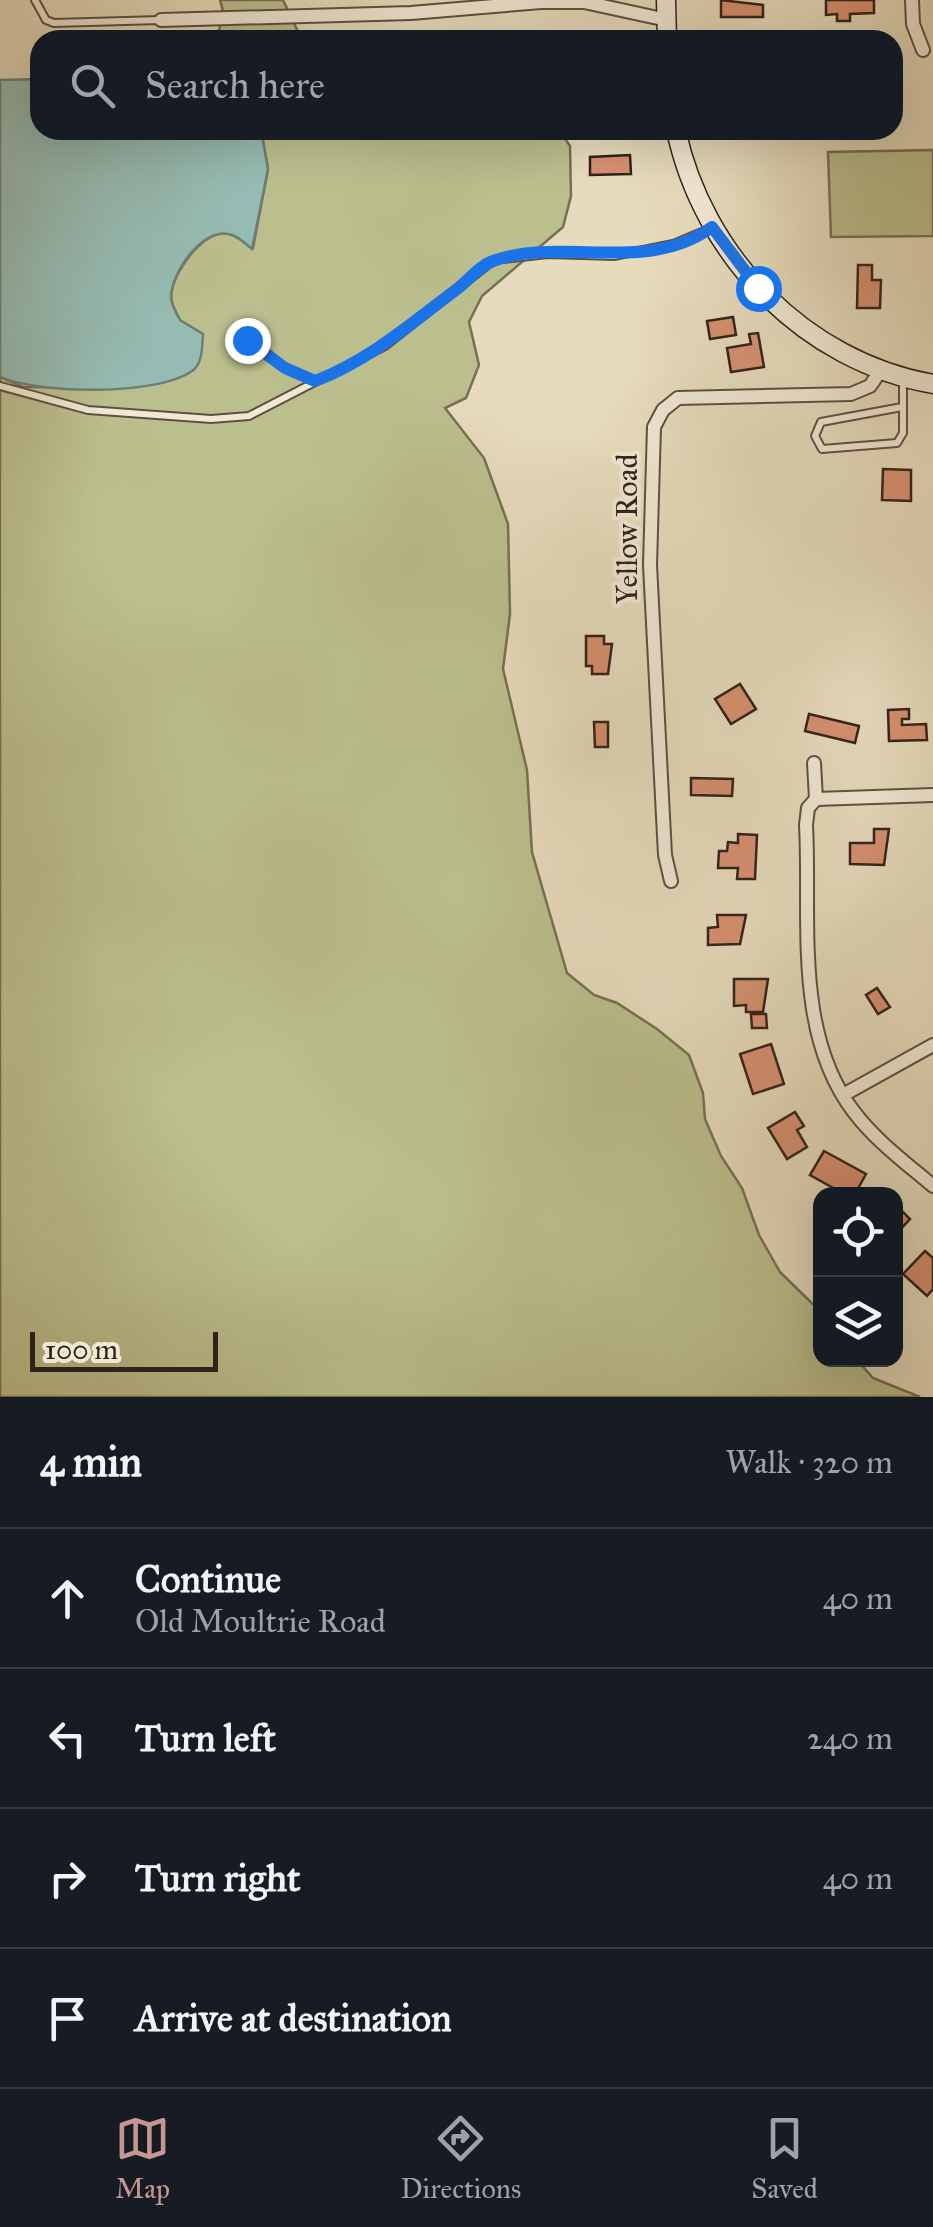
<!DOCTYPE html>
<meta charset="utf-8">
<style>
body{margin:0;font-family:"IM FELL Great Primer",serif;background:#20242c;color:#f1f3f6}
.controls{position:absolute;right:30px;bottom:30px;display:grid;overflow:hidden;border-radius:20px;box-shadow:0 10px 40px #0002}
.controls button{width:90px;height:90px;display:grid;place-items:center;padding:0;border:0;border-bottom:2px solid #363941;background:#171b24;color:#f1f3f6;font:50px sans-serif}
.scale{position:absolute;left:30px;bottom:25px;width:188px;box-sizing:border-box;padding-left:10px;border:5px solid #31221b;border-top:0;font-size:28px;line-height:35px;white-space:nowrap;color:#31221b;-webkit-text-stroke:8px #efe8d3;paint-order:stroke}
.stop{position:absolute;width:30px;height:30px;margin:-22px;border:8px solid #1a73e8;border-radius:50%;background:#fff}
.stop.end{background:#1a73e8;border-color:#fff;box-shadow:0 2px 10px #0008}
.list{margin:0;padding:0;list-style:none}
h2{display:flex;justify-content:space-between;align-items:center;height:130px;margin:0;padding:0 40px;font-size:42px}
h2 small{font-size:32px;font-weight:400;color:#9ea1a6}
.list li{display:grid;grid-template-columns:65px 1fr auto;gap:30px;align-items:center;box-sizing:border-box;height:140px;padding:0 40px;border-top:2px solid #363941}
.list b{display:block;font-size:38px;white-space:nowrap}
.list p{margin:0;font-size:32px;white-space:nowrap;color:#9ea1a6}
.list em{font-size:32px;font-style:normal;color:#9ea1a6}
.icon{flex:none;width:55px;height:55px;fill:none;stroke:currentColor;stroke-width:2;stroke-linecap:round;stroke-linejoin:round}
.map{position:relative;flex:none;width:933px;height:1397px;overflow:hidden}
.search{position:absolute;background:#171b24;box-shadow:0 10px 40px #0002;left:30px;right:30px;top:30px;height:110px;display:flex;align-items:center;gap:25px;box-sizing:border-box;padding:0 35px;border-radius:30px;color:#9ea1a6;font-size:38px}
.sheet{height:690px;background:#171b24}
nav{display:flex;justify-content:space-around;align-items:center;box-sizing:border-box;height:140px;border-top:2px solid #363941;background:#171b24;font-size:28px;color:#9ea1a6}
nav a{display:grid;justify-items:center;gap:5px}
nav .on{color:#c59692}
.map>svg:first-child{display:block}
.green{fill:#bbbe8d;stroke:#767054;stroke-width:2.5}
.water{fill:#96bbb2;stroke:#6e7e76;stroke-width:2.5}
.building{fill:#d69070;stroke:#31221b;stroke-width:2.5}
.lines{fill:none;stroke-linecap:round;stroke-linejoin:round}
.service-casing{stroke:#5e5043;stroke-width:10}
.minor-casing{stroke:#5e5043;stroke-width:16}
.secondary-casing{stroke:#31221b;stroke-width:21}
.service{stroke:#efe8d3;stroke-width:6}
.minor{stroke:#efe8d3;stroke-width:12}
.secondary{stroke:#efe8d3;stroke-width:18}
.route{stroke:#1a73e8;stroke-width:12}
.labels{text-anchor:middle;stroke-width:8;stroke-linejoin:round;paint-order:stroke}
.street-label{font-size:30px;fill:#31221b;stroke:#efe8d3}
</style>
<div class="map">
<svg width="933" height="1397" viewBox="0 0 933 1397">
<rect width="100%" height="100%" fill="#e6dbbc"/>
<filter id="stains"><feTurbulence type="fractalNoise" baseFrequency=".002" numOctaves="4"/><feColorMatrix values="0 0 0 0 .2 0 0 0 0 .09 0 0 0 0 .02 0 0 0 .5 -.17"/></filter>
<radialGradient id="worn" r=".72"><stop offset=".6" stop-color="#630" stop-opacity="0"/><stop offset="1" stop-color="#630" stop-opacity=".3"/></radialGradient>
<g class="green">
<path d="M220 0H283L302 40H217L223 11Z"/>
<path d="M261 130H559L570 146 571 196 563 227 482 296 469 322 479 365 466 398 445 408 484 458 508 524 510 614 503 669 527 770 532 852 567 973 594 995 617 1003 657 1029 689 1055 703 1093 705 1119 721 1156 742 1188 759 1235 780 1272 820 1311V1360H857L873 1378 920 1397H0V377L23 387H137L180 320C175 310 169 302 172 290 176 269 206 225 232 235 239 237 247 245 253 248L268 169Z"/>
<path d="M933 150V236L831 237 828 152Z"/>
</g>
<path class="water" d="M40 79V130H261L268 169 252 249C247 245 239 237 232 235 204 224 170 274 171 298 172 306 176 313 180 320L203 334C202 346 203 364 192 371 157 396 38 394 0 377V80Z"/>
<g class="building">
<path d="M721 0 763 5V17H721Z"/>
<path d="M826 0H874V13L850 14V21H837V14L826 15Z"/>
<path d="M630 155 631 174 590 175V157Z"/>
<path d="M858 265H872V280H881L880 308H857Z"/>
<path d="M733 317 736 335 710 339 707 321Z"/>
<path d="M758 333 764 367 731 372 727 348 751 344 749 334Z"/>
<path d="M883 469 911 470V501L882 500Z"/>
<path d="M586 636H604V644H612L608 674H592V666H586Z"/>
<path d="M740 684 756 709 731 724 715 699Z"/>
<path d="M909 709V719H902V725L926 724 927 740 889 741 888 710Z"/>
<path d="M809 714 859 726 855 743 805 731Z"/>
<path d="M594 722H608V747H595Z"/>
<path d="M691 778 733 779 732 796 691 795Z"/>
<path d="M874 829H889L884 865 850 864V843H874Z"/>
<path d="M738 834 757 835 755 879H737L738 868H718L719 851H727L728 842 738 843Z"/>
<path d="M717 915H746L740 944 708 945V928L718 927Z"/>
<path d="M734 979H768L763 1012H746V1005L734 1006Z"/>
<path d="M877 988 890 1007 878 1014 866 995Z"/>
<path d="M751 1014H766L767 1028H752Z"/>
<path d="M771 1044 784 1084 753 1094 740 1054Z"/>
<path d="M795 1112 804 1126 797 1130 807 1147 787 1159 768 1128Z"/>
<path d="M824 1151 866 1174 855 1194H844L810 1175Z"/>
<path d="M896 1205 910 1219 896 1234Z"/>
<path d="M925 1251 933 1258V1289L927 1296 903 1274Z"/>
</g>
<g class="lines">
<g class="service-casing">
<g id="service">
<path d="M35 0 46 20 54 23 160 20"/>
<path d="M239 331 285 368 315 381"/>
<path d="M0 386 88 410 211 419 249 416 385 346 494 260 548 254 614 256 673 244 711 228"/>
<path d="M902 407 821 422 815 436 822 449 897 443 903 433V378"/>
</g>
</g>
<g class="minor-casing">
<g id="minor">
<path d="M912 0 913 24 923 50"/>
<path d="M161 20 411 13 541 2H584L667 20"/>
<path d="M814 763 816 799 808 808 806 825C811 918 793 1033 854 1112 875 1140 906 1163 933 1186"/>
<path d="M816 799 933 795"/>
<path d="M671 881 665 855 650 565 654 427 663 410 678 398 851 394 870 386 881 370"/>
<path d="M843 1095 933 1045"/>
</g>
</g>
<g class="secondary-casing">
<g id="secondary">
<path d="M666 0 667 40"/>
<path d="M676 130C703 256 804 361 933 384"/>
</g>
</g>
<use href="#service" class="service"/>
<use href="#minor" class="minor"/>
<use href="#secondary" class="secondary"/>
</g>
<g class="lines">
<path class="route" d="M247 340 285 368 315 381C368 361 412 323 457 289 469 280 479 266 493 261 562 236 647 275 712 227L758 288"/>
</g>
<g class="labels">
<g class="street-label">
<text transform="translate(627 529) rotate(-90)" y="10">Yellow Road</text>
</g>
</g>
<rect width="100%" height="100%" filter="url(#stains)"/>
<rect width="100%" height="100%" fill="url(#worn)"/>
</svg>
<div class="controls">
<button><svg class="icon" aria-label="locate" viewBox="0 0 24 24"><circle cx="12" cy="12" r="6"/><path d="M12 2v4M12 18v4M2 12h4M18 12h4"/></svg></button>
<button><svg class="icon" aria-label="layers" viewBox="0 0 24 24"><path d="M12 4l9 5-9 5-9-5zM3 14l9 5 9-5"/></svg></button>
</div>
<div class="scale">100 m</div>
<div class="stop" style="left:758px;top:288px"></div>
<div class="stop end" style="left:247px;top:340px"></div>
<div class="search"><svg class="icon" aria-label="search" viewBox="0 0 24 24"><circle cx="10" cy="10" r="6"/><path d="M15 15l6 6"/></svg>Search here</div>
</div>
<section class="sheet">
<h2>4 min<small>Walk · 320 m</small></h2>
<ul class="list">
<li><svg class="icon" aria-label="ahead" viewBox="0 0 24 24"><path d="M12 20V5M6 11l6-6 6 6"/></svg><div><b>Continue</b><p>Old Moultrie Road</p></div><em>40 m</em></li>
<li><svg class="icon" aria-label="left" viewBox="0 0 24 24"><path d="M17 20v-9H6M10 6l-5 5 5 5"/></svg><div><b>Turn left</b></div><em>240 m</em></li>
<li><svg class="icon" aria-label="right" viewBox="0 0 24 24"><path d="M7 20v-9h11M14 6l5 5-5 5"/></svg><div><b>Turn right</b></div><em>40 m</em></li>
<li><svg class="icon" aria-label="arrive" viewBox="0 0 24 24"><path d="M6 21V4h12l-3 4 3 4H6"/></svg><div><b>Arrive at destination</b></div></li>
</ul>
</section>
<nav>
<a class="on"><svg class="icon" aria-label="map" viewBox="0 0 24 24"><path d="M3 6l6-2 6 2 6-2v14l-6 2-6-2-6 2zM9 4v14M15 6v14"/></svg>Map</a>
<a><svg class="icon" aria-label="directions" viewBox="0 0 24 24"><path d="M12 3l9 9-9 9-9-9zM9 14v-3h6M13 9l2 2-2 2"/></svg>Directions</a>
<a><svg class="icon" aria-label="saved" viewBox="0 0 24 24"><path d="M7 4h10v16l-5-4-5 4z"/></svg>Saved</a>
</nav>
